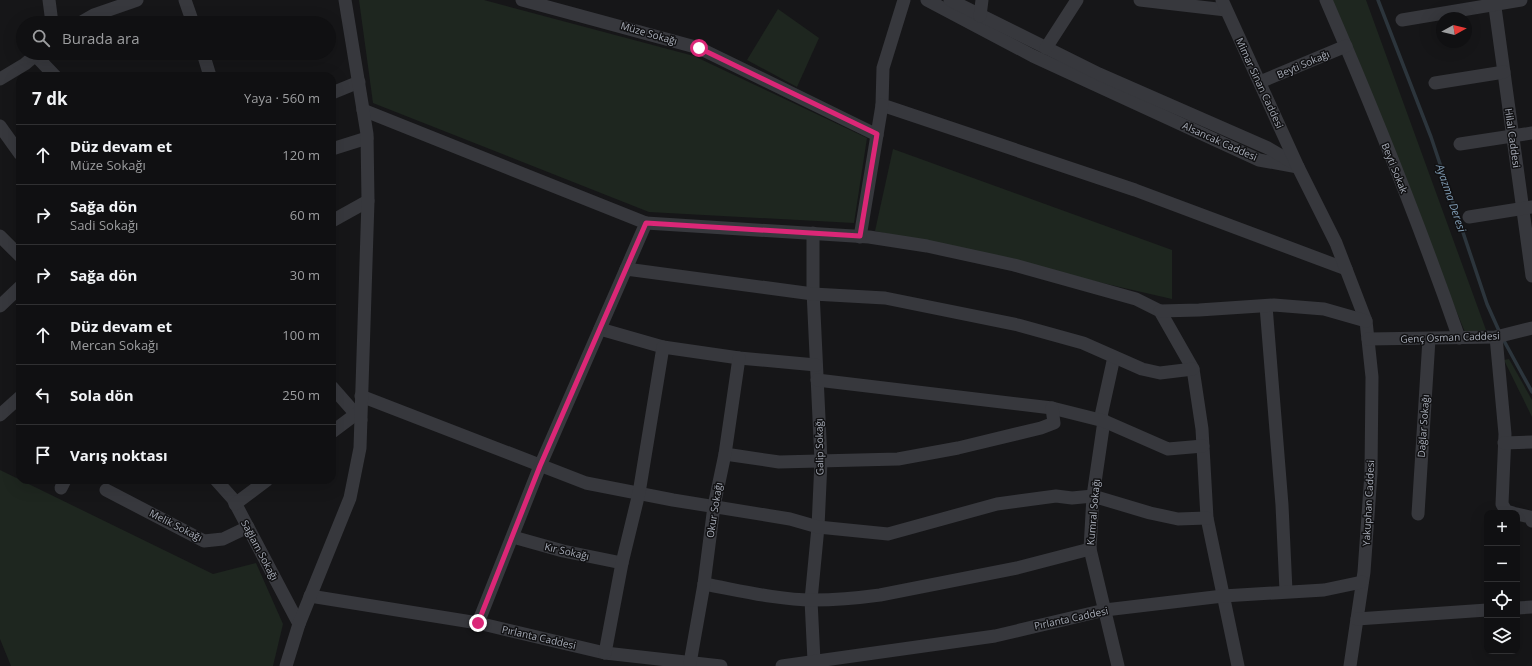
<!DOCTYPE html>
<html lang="tr">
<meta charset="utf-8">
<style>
body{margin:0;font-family:"Open Sans",sans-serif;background:#19191b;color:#f1f3f6}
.controls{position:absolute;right:12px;bottom:12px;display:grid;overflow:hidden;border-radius:8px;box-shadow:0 4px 16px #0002}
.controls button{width:36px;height:36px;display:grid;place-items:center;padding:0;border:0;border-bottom:1px solid #303032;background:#101012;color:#f1f3f6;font:20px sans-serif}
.compass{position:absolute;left:1436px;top:12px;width:36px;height:36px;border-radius:50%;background:#101012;box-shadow:0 4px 16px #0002;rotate:82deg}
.stop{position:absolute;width:12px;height:12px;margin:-9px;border:3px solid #db2777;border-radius:50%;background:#fff}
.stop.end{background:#db2777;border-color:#fff;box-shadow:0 1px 4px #0008}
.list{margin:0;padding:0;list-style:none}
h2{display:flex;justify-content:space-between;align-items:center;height:52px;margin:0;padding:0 16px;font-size:17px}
h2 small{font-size:13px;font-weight:400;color:#9c9d9f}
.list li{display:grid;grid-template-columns:26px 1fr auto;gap:12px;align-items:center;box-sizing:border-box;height:60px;padding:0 16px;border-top:1px solid #303032}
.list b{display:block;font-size:15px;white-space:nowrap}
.list p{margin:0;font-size:13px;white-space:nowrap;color:#9c9d9f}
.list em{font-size:13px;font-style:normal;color:#9c9d9f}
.icon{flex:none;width:22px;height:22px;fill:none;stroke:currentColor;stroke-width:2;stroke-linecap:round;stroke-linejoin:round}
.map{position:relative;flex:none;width:1532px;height:666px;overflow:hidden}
.search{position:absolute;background:#101012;box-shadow:0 4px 16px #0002;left:16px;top:16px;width:320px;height:44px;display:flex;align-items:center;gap:10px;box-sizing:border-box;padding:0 14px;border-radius:22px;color:#9c9d9f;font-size:15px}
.panel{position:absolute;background:#101012;box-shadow:0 4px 16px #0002;left:16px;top:72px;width:320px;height:412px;border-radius:12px}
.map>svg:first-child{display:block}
.green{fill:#1e261f}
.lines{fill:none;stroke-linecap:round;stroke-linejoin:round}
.stream{stroke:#2c353c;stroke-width:3.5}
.minor{stroke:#37383d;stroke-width:13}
.route{stroke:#db2777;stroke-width:5}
.labels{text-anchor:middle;stroke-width:3;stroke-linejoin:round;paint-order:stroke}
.street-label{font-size:10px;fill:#a8adb8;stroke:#111113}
.water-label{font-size:11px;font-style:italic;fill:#7f9bb3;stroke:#111113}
</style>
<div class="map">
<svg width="1532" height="666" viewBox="0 0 1532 666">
<rect width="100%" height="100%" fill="#161618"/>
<g class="green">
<path d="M359 0H484L694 56 867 138 854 223 649 212 373 103Z"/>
<path d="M1327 0H1366L1486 330 1465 332Z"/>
<path d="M778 9 819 38 797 87 747 60Z"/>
<path d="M893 149 1172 250V299L875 231Z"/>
<path d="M1509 359 1532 400V417L1504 360Z"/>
<path d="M0 470 213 574 256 563 283 624 273 666H11L0 639Z"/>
</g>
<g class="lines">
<g class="stream">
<path d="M1378 0 1431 137 1487 304 1500 333"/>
<path d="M1503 339 1532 392"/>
</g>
<g class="minor">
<path d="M49 0 52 23"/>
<path d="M185 0 193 23"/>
<path d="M522 0 699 48 877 135"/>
<path d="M904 0 883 68 882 105 1135 190 1346 269"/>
<path d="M927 0 1033 56 1259 160 1298 167"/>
<path d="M950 0 1099 74 1268 148 1292 162"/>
<path d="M1140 0 1226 10"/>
<path d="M1222 0 1298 167 1336 243 1366 321 1372 377 1371 473 1364 572 1350 666"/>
<path d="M1326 0C1374 111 1419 223 1459 338"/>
<path d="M1494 0 1532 276"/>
<path d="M980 16 982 0"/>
<path d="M1402 20 1521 0"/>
<path d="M80 23 94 15 137 0"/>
<path d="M1046 48 1077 0"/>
<path d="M203 53 210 76"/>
<path d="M35 55 55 76"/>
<path d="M0 79 25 64 38 53"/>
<path d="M1260 82 1346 46"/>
<path d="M1435 83 1504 72"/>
<path d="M332 93 359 82"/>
<path d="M363 110 646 223 626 269"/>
<path d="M0 126 20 154"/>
<path d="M1460 144 1532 133"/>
<path d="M332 149 367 138"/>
<path d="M1469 217 1532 207"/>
<path d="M332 221 368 201"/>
<path d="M646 223 869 237 927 246 1014 265 1136 299 1160 311 1193 369 1202 429 1207 518 1238 666"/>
<path d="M813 233V291L821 461 818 527 811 600 814 661"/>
<path d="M0 236 20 256"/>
<path d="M860 237 882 105"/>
<path d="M0 306 20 287"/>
<path d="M1266 306 1282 505 1286 591"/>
<path d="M1160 311 1199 310 1274 305 1324 309 1366 321"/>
<path d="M600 329 663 347"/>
<path d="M1496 337 1505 434 1502 504 1506 511 1513 513"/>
<path d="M1368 339 1496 337 1532 328"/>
<path d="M1114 357 1101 416 1104 421 1093 496 1090 549 1118 666"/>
<path d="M817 380 1052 408 1104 421 1168 449 1203 446"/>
<path d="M332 387 361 420"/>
<path d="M361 396 586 483 673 500 790 519 818 527 888 534 997 504 1056 496 1072 498 1093 496 1150 513 1178 519 1207 518"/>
<path d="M0 415 20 397"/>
<path d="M332 432 356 414"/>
<path d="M1504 443 1532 442"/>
<path d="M725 454 779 462 898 459 958 448 1041 428 1054 423 1052 408"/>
<path d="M216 480 233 499 299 624"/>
<path d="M61 488 65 480"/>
<path d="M106 490 204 541 223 539 248 527"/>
<path d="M235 504 267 480"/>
<path d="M1418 514 1429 339"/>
<path d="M1517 514 1530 517 1532 521"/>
<path d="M513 537 563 551 622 563"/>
<path d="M704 584C738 590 778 600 813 600 835 600 858 598 880 595L1017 568 1090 549"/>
<path d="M310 596 478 623 605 653 721 666"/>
<path d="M1517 608 1532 607"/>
<path d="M1357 619 1487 610"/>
<path d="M478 623 540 466 626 269 813 294 885 298 1018 325 1083 343 1142 369 1160 373 1193 369"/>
<path d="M605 653 622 563 639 493 663 347 739 358 816 365"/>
<path d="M690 663 704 584 714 506 725 454 739 358"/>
<path d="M286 666 299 624 350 498 360 448 368 201 367 134 345 0"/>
<path d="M782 666 995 636 1105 610 1223 596 1324 590 1362 582"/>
</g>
</g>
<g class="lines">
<path class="route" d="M478 623 540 466 646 223 860 236 877 134 699 48"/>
</g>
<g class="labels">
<g class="street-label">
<text transform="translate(649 33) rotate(16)" y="4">Müze Sokağı</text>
<text transform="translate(1303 64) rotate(-23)" y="4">Beyti Sokağı</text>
<text transform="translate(1260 83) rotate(65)" y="4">Mimar Sinan Caddesi</text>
<text transform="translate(1513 138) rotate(82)" y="4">Hilal Caddesi</text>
<text transform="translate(1220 141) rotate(24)" y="4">Alsancak Caddesi</text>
<text transform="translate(1395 168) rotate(68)" y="4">Beyti Sokak</text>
<text transform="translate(1450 337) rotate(-2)" y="4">Genç Osman Caddesi</text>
<text transform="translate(1423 426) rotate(-86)" y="4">Dağlar Sokağı</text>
<text transform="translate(819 447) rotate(-91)" y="4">Galip Sokağı</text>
<text transform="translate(1368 503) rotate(-87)" y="4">Yakuphan Caddesi</text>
<text transform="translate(714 510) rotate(-81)" y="4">Okur Sokağı</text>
<text transform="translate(1093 512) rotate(-85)" y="4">Kumral Sokağı</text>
<text transform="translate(176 525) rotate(27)" y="4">Melik Sokağı</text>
<text transform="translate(260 550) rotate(62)" y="4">Sağlam Sokağı</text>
<text transform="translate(567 551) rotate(13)" y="4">Kır Sokağı</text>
<text transform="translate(1071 618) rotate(-12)" y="4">Pırlanta Caddesi</text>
<text transform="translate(539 637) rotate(13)" y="4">Pırlanta Caddesi</text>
</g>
<g class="water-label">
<text transform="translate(1451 198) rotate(71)" y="4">Ayazma Deresi</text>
</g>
</g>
</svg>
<div class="controls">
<button>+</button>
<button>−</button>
<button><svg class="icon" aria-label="locate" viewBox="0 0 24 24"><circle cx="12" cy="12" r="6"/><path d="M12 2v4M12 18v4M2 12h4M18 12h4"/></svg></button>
<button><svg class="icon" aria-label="layers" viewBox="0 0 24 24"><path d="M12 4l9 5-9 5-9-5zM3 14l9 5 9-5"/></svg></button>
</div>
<svg class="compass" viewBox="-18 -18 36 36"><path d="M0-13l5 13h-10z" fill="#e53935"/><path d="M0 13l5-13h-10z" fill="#9c9d9f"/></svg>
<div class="stop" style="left:699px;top:48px"></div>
<div class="stop end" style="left:478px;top:623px"></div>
<div class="search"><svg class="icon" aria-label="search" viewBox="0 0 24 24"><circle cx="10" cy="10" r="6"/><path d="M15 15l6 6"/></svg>Burada ara</div>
<section class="panel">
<h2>7 dk<small>Yaya · 560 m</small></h2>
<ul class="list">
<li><svg class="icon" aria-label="ahead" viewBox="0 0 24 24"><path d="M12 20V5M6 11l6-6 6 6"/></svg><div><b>Düz devam et</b><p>Müze Sokağı</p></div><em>120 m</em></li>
<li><svg class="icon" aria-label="right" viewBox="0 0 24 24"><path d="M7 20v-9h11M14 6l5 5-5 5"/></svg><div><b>Sağa dön</b><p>Sadi Sokağı</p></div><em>60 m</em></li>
<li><svg class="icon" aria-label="right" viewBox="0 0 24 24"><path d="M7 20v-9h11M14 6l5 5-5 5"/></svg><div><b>Sağa dön</b></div><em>30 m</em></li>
<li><svg class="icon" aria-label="ahead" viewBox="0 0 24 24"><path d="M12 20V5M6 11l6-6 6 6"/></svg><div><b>Düz devam et</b><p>Mercan Sokağı</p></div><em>100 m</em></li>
<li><svg class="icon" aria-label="left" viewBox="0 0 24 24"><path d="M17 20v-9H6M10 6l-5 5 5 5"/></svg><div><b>Sola dön</b></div><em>250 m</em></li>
<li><svg class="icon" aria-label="arrive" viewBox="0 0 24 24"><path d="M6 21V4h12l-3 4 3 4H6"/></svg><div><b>Varış noktası</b></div></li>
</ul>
</section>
</div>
